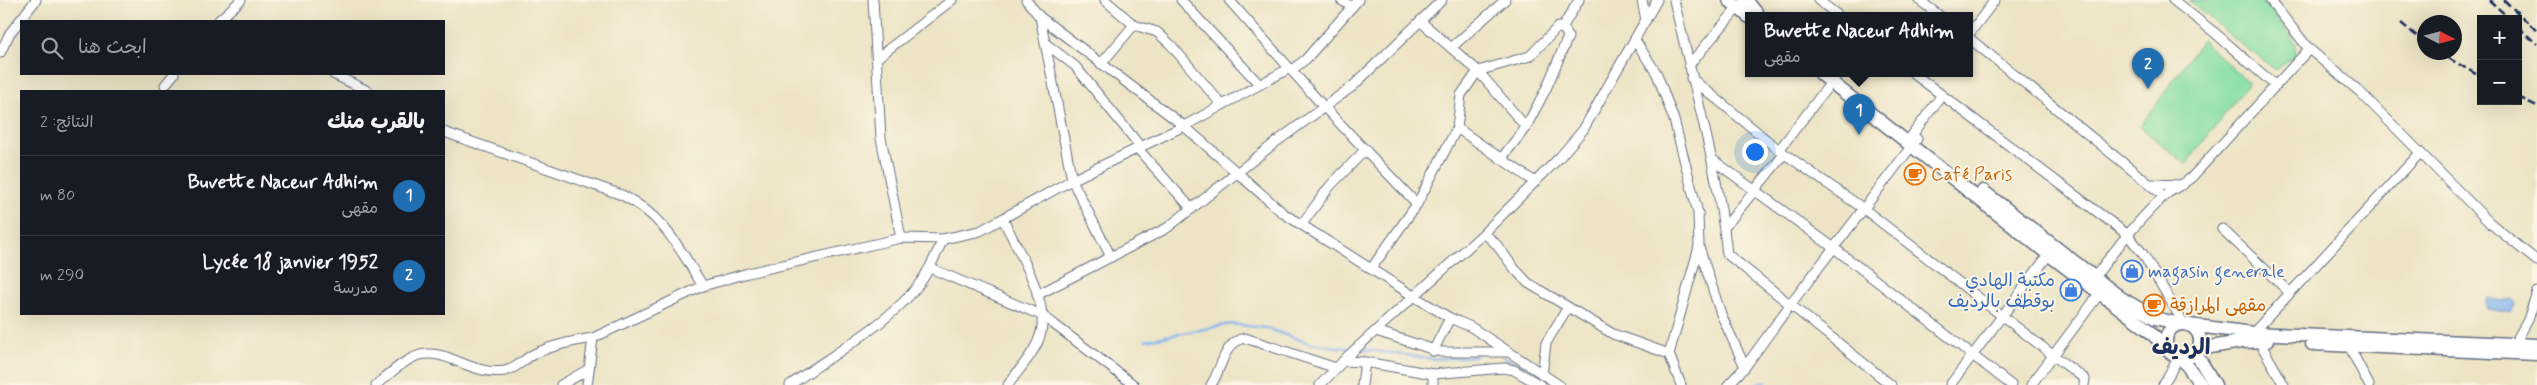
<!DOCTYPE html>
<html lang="ar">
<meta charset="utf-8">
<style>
body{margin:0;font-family:Mynerve,"Playpen Sans Arabic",sans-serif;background:#20242c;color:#f1f3f6;direction:rtl}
.controls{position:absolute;right:15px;top:15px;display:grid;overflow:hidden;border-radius:0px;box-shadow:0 5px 20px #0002}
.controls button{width:45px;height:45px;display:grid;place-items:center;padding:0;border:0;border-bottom:1px solid #363941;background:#171b24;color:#f1f3f6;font:25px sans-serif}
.compass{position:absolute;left:2417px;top:15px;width:45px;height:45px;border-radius:50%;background:#171b24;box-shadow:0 5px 20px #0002;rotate:96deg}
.you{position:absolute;left:1754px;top:151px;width:18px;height:18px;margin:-12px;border:4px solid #fff;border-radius:50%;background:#1a73e8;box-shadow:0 0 0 8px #1a73e833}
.badge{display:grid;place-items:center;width:32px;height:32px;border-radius:50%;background:#1f6fb2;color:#fff;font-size:16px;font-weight:700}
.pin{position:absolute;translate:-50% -41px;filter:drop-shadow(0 1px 2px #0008)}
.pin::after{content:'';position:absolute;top:26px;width:18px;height:15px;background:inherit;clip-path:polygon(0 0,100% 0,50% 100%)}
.popup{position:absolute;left:1745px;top:12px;width:228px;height:65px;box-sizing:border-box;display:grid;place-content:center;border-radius:0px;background:#171b24;filter:drop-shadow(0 1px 4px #0005);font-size:16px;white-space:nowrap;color:#9ea1a6}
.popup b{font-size:19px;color:#f1f3f6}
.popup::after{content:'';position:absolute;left:50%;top:100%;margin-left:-10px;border:10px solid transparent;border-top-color:#171b24}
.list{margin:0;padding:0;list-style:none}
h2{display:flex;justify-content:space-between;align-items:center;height:65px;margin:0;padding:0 20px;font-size:21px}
h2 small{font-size:16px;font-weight:400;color:#9ea1a6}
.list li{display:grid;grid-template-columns:32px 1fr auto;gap:15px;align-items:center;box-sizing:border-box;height:80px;padding:0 20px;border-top:1px solid #363941}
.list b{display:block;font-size:19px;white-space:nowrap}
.list p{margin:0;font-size:16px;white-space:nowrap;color:#9ea1a6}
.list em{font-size:16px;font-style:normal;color:#9ea1a6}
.icon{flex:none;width:28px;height:28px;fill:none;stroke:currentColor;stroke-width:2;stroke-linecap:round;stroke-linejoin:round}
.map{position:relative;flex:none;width:2537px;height:385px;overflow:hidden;direction:ltr}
.search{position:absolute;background:#171b24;box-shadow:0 5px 20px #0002;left:20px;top:20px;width:425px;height:55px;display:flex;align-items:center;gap:12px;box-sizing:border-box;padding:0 18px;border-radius:0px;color:#9ea1a6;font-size:19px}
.panel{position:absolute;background:#171b24;box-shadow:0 5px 20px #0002;left:20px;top:90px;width:425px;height:225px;border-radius:0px;direction:rtl}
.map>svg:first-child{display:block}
.green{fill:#84dea3;stroke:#508680}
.water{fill:#83b3ee;stroke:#4f71a6}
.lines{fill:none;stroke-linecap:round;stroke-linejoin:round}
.stream{stroke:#83b3ee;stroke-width:2.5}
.street-casing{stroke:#646e82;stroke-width:11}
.secondary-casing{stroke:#646e82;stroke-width:15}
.street{stroke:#fff;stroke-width:9}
.secondary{stroke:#fff;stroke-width:12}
.rail{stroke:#1b2f5e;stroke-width:2.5;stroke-dasharray:8 4;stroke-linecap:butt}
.labels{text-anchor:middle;stroke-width:4;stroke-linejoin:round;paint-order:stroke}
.food-label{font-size:18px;fill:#c56008;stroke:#fcf5e5;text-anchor:start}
.shop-label{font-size:18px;fill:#366cbe;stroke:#fcf5e5;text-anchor:start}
.district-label{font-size:22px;font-weight:bold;fill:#1b2f5e;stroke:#fcf5e5}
</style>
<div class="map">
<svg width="2537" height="385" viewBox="0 0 2537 385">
<rect width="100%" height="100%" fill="#fcf5e5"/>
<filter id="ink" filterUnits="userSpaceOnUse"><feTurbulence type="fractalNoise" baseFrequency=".02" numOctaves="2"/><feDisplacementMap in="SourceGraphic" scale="10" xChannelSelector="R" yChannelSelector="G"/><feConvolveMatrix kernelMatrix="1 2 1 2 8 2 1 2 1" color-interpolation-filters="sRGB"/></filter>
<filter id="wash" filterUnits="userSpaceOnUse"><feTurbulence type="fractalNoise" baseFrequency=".0096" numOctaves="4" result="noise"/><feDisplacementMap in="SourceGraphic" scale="20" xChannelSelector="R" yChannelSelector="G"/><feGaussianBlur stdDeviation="1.12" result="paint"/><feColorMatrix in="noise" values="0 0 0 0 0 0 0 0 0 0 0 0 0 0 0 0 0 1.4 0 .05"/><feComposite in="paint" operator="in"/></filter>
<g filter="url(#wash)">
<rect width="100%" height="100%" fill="#ece4c4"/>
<g class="green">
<path d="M2189 0H2263L2296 43 2295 55 2276 70 2233 38Z"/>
<path d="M2202 40 2249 83 2186 164 2140 127Z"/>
</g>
<path class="water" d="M2488 298 2501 301 2512 299 2516 303 2511 313 2487 309 2485 303Z"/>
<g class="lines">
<g class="stream">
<path d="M1146 340 1231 324 1265 328 1309 343 1353 349"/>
<path d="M1361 349 1434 359 1477 356"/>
<path d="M1502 356 1522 366"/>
<path d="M1752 385 1766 382"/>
</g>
</g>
</g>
<g filter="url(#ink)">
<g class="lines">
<g class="street-casing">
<g id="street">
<path d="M873 0 881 138 901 238"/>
<path d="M1026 0 1040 17 1072 180 1111 257"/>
<path d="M1105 0 1134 25 1157 32 1171 45 1222 105"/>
<path d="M1181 0 1259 84"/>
<path d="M1229 0 1324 107 1417 204"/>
<path d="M1341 0 1352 7"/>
<path d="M1642 0 1646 20"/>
<path d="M1674 0C1693 84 1718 168 1727 254L1891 385"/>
<path d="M1818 0 1839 16"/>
<path d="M1919 0 1940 16"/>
<path d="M2173 0 2215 33 2276 86"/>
<path d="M2270 0 2309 49 2359 91 2490 223 2537 261"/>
<path d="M1040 17 1184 126 1283 213 1415 297 1450 318 1471 327 1509 352"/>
<path d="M218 21 241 0"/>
<path d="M1420 21 1478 71 1526 127"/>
<path d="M1562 28 1579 0"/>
<path d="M1969 34 1995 0"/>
<path d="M1969 38 2164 196"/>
<path d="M1635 40 1657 74 1674 120 1698 213 1699 247 1721 314 1745 367 1728 385"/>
<path d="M1045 43 1075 66 1140 146"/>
<path d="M1451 48 1505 0"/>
<path d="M0 53 10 33 36 0"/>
<path d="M877 58 952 0"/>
<path d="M1101 64 1134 25"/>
<path d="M1689 65 1741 4"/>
<path d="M1292 70 1306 59 1358 0"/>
<path d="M333 74 368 91"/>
<path d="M1914 74 2128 235 2143 254 2184 324"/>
<path d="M1691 78 1779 150 1864 209 2054 356 2085 379 2084 385"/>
<path d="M165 85 174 74"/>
<path d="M1457 128 1461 95 1478 71 1530 56 1558 27 1565 30 1568 37 1546 89 1526 127 1501 159"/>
<path d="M444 132 622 195C664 216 679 248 703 286"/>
<path d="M1907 142 1942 95"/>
<path d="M1137 148 1192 209"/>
<path d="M1779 150 1836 76"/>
<path d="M1713 160 1834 248 2011 385"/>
<path d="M2151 184 2183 185"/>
<path d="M1003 219C1017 249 1049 299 1041 332 1037 351 1019 369 1008 385"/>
<path d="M1302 224 1330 186 1366 149"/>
<path d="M1724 228 1784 154"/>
<path d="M2222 229 2289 292"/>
<path d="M1484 233 1496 244 1514 268 1528 283 1613 334 1669 354 1699 247"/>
<path d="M930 268 1043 316 1134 385"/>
<path d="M1371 269 1417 204 1457 128 1535 182"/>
<path d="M2092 281C2113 252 2137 221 2163 197 2172 189 2183 185 2192 177L2309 49"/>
<path d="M1037 295 1167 228 1276 142 1353 86 1442 0"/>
<path d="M1376 331 1441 352H1509L1559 385"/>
<path d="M2253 333 2420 153"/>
<path d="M2259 341 2284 385"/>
<path d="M2515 343 2528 320 2537 292"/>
<path d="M2349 346 2369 385"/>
<path d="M1433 351 1450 318"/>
<path d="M1669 354 1681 385"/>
<path d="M1343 361 1365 362 1433 374 1504 368 1514 370 1540 385"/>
<path d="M1745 367 1790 305 1917 139"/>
<path d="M1542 375 1546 343 1568 307"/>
<path d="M376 385C388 375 405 359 420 355 446 348 472 376 505 371 516 369 524 359 534 354 553 345 573 341 593 338"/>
<path d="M561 385 589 369"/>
<path d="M587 385 593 338 703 286 748 273 901 238 943 239 980 231 1072 180 1184 126 1290 68"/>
<path d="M790 385C830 356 894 321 922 280 931 267 937 253 943 239"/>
<path d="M1211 385C1222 369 1223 342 1245 338L1336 368"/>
<path d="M1320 385 1350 354 1484 233 1559 158 1583 130 1657 0"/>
<path d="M1362 385 1365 362"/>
<path d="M1433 385V374"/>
<path d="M1950 385 2052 250"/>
<path d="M2031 385 2103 289"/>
<path d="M2163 385 2179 357"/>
</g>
</g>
<g class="secondary-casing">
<g id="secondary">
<path d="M1729 0 1749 17"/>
<path d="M1746 0 1759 16"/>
<path d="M1821 74 2048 254 2146 328 2171 352"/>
<path d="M1983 191 2121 298 2155 318 2180 324"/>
<circle cx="2183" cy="341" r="17"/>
<path d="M2189 325 2253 333 2537 345"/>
<path d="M2312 344 2537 354"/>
<path d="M2198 349 2241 342 2267 341"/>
<path d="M2195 352 2215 385"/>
<path d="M2181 357 2201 385"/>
</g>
</g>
<use href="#street" class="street"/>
<use href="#secondary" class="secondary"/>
<g class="rail">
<path d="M2489 0 2510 19"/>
<path d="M2504 0 2537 31"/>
<path d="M2401 23 2424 42"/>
<path d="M2518 27 2537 44"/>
<path d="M2438 52 2481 77"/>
<path d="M2518 97 2537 106"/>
</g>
</g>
</g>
<defs>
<g id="cafe-ring" transform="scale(1.125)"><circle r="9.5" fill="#fcf5e5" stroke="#e8710a" stroke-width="1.5"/><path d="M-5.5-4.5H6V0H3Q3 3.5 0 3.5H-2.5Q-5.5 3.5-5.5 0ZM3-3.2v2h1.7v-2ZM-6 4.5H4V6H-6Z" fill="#e8710a"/></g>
<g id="shop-ring" transform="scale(1.125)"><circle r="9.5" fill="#fcf5e5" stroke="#3f7fe0" stroke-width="1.5"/><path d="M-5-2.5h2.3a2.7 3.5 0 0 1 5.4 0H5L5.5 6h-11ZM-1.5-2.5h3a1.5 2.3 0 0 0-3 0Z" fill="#3f7fe0"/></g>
</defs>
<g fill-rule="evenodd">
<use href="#cafe-ring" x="1915" y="174"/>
<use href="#shop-ring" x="2132" y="271"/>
<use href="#shop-ring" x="2071" y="290"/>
<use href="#cafe-ring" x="2154" y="305"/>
</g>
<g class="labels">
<g class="food-label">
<text x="1931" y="180">Café Paris</text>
<text x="2170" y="311">مقهى المرازقة</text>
</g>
<g class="shop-label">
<text x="2148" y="277">magasin generale</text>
<text x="2055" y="286" text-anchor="end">مكتبة الهادي<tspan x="2055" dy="21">بوقطف بالرديف</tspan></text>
</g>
<g class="district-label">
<text x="2181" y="354">الرديف</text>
</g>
</g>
</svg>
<div class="controls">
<button>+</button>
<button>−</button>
</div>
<svg class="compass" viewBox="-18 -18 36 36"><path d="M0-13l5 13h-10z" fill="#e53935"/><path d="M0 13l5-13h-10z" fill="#9ea1a6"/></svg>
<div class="you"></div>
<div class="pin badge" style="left:1859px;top:135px">1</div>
<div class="popup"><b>Buvette Naceur Adhim</b>مقهى</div>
<div class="pin badge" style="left:2148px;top:89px">2</div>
<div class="search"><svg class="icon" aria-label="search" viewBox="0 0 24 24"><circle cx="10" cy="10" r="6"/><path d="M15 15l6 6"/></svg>ابحث هنا</div>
<section class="panel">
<h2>بالقرب منك<small>النتائج: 2</small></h2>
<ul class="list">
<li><span class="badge">1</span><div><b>Buvette Naceur Adhim</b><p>مقهى</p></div><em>80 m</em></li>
<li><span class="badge">2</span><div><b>Lycée 18 janvier 1952</b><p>مدرسة</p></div><em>290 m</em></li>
</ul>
</section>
</div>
